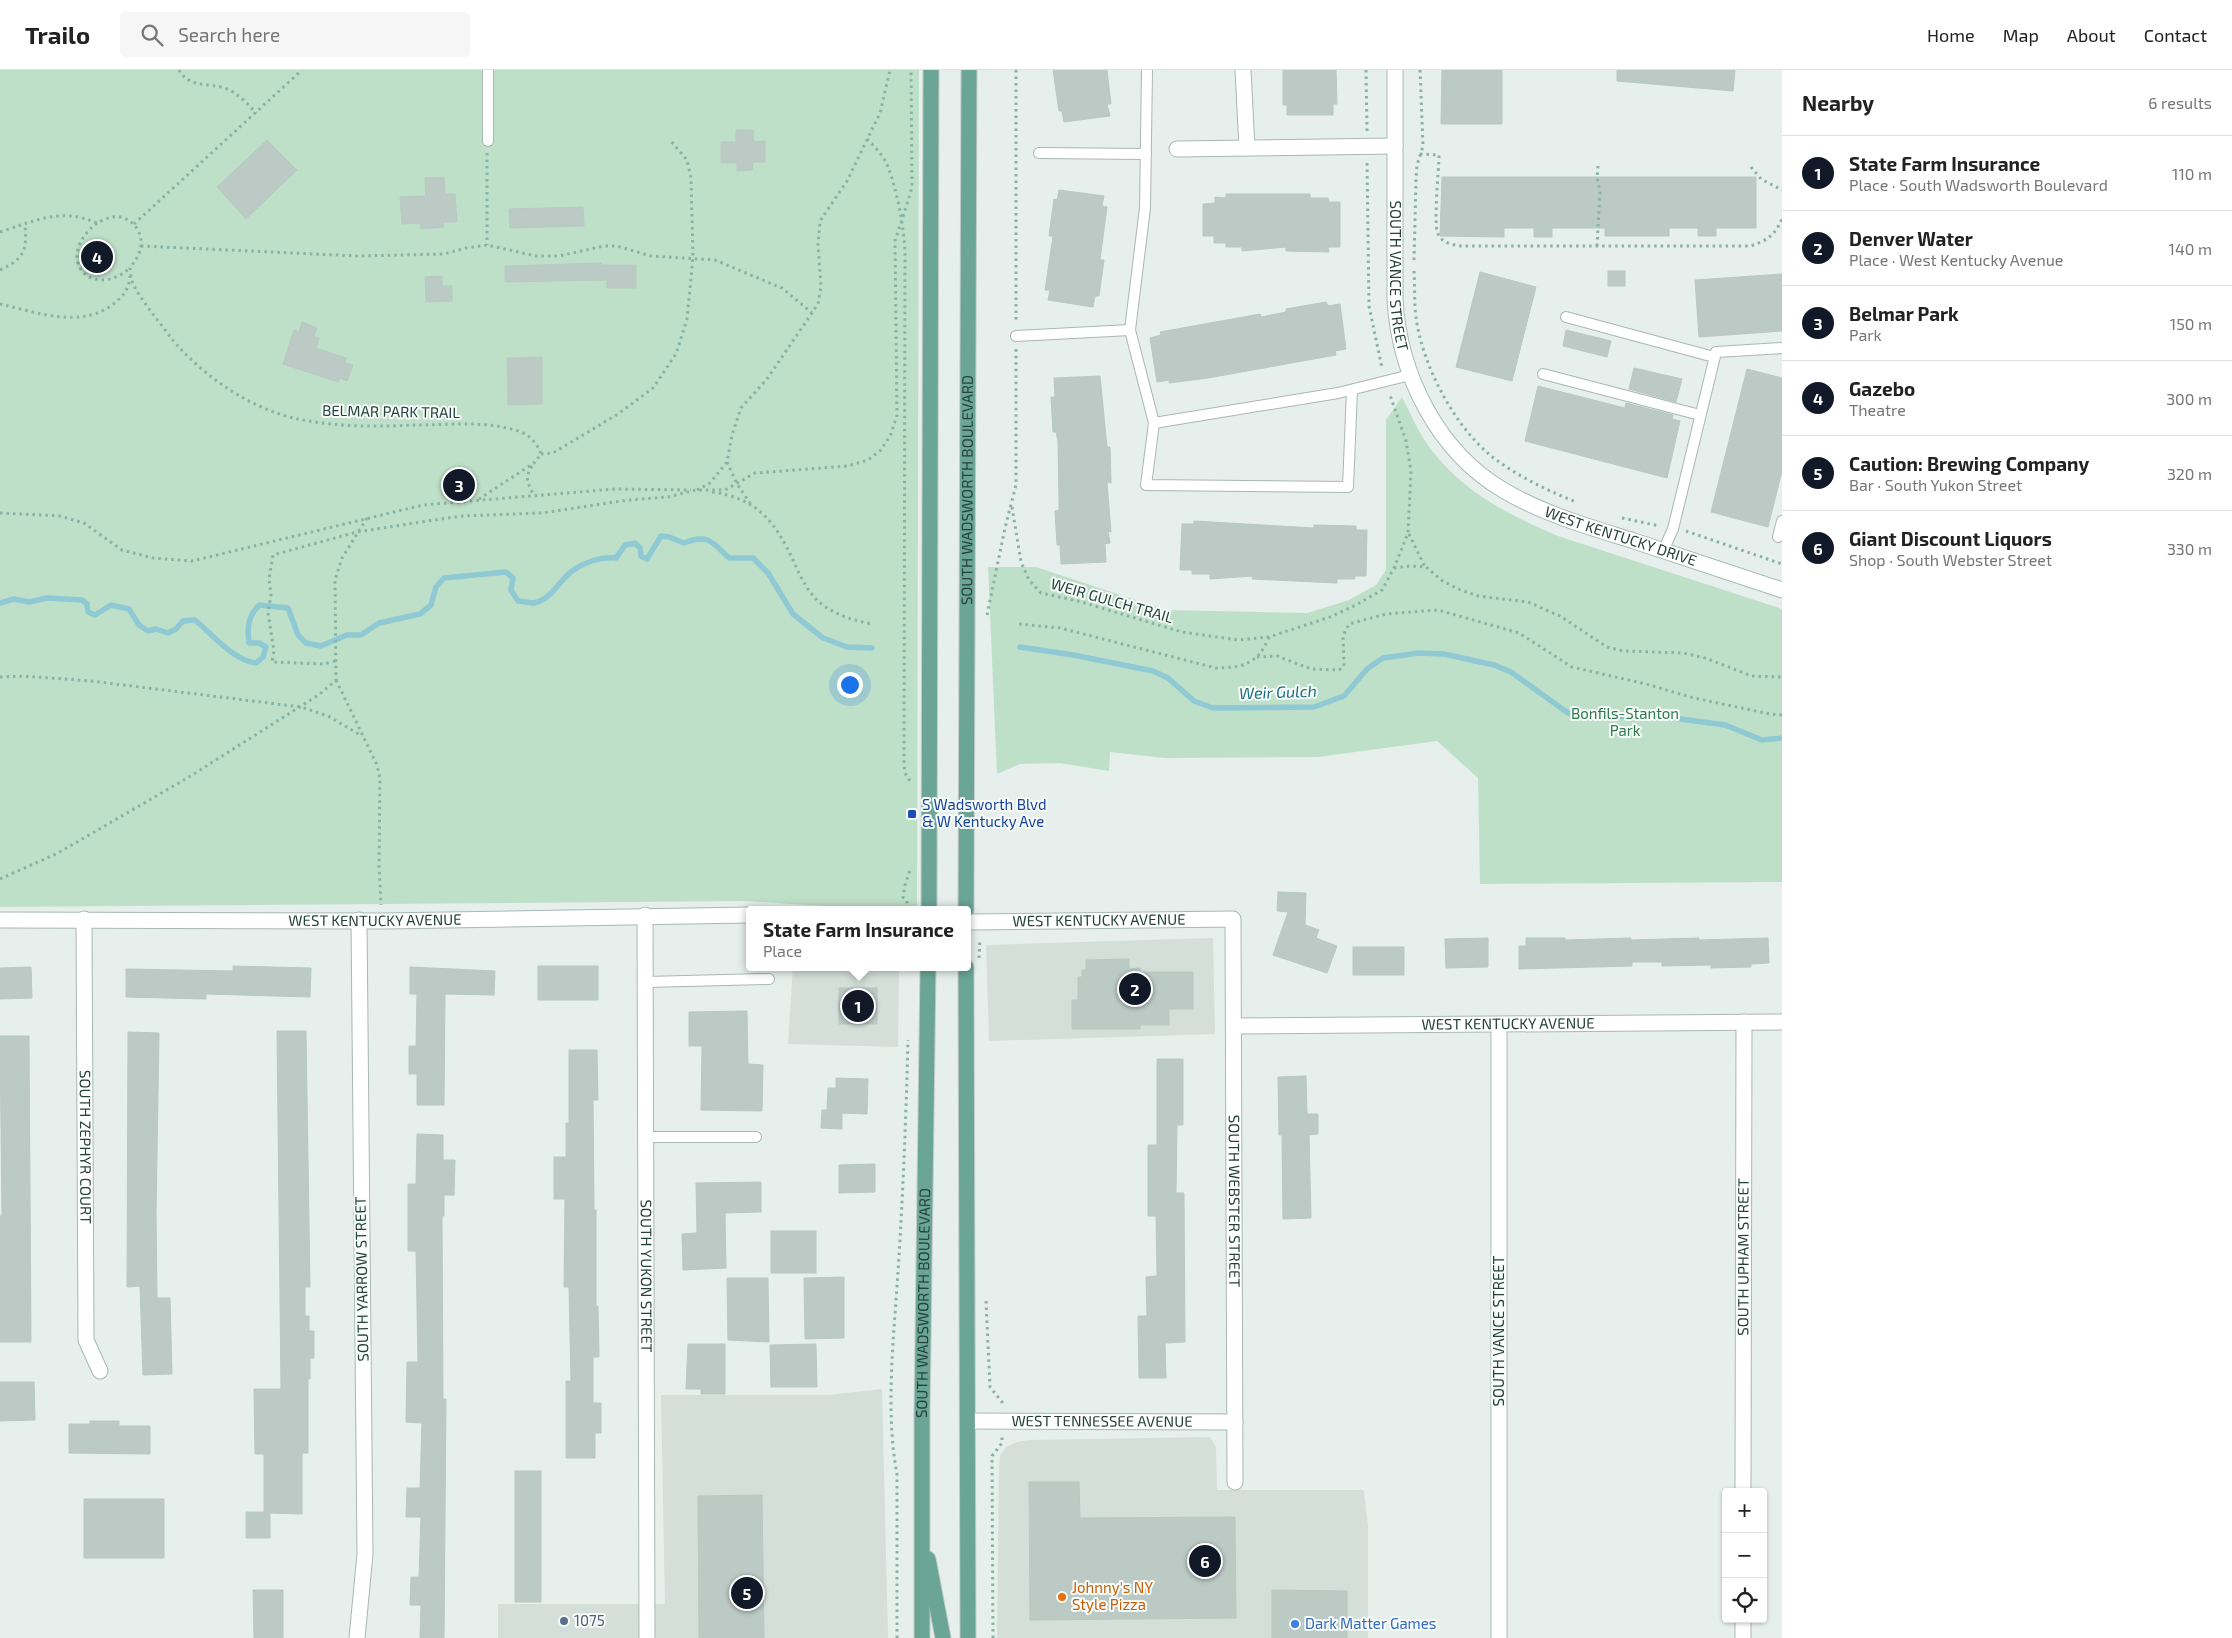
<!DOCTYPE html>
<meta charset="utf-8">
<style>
body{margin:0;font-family:"Exo 2",sans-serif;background:#f6f6f6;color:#222}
.controls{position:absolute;right:15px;bottom:15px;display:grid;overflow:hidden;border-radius:5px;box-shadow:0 1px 4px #0004}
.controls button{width:45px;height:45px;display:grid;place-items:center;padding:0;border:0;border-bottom:1px solid #e0e0e0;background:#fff;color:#222;font:25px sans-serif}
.you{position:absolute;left:849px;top:614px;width:18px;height:18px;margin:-12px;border:4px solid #fff;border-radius:50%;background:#1a73e8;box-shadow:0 0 0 8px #1a73e833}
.badge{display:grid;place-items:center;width:32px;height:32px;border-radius:50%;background:#111827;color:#fff;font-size:16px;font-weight:700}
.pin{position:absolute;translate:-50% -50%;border:2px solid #fff;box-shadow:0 1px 5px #0006}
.popup{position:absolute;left:746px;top:836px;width:225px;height:65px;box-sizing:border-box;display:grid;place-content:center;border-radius:5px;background:#fff;filter:drop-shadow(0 1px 4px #0005);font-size:16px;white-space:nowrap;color:#767676}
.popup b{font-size:19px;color:#222}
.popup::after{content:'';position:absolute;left:50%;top:100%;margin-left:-10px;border:10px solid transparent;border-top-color:#fff}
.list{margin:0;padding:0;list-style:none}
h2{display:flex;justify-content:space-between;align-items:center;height:65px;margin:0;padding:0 20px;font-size:21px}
h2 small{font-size:16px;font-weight:400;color:#767676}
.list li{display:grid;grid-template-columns:32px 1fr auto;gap:15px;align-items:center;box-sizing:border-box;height:75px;padding:0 20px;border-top:1px solid #e0e0e0}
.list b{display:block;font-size:19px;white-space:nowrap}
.list p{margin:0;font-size:16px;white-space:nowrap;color:#767676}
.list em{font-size:16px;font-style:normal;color:#767676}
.icon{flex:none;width:28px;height:28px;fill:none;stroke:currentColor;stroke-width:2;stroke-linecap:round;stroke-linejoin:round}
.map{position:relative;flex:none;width:1782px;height:1568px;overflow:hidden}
header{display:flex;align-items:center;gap:30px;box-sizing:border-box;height:70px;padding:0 25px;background:#fff;border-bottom:1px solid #e0e0e0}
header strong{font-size:24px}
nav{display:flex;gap:28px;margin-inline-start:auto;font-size:18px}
.search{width:350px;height:45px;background:#f6f6f6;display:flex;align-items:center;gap:12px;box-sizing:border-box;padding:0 18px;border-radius:5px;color:#767676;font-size:19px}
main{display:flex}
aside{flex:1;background:#fff}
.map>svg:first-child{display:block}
.built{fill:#d4dfda}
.green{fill:#bfe0c8}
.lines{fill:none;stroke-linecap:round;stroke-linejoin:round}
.stream{stroke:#8ec9d4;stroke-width:5.5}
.building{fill:#bbcac4;stroke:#b8c9c2}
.lane-casing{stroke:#a8b8b2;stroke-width:12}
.street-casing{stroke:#a8b8b2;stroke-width:17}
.secondary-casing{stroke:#a4bbb3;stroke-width:17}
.primary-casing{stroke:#c2cac8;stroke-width:17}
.path{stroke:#86b3a5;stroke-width:3;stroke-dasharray:2.5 4;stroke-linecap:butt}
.lane{stroke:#fff;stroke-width:10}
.street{stroke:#fff;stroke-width:15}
.secondary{stroke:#fff;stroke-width:15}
.primary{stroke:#6aa596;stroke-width:15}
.transit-dot{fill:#1a4fb4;stroke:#f7fbf9;stroke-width:2}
.food-dot{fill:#e8710a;stroke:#f7fbf9;stroke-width:2}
.service-dot{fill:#5c6f8a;stroke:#f7fbf9;stroke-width:2}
.shop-dot{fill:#3f7fe0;stroke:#f7fbf9;stroke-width:2}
.labels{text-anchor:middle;stroke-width:4;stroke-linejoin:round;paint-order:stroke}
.street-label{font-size:15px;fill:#24423a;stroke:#f7fbf9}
.park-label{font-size:15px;fill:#2d7a4b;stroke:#f7fbf9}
.transit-label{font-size:15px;fill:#164399;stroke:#f7fbf9;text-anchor:start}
.food-label{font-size:15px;fill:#c56008;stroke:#f7fbf9;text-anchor:start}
.service-label{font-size:15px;fill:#4e5e75;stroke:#f7fbf9;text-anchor:start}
.shop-label{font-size:15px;fill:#366cbe;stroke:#f7fbf9;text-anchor:start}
.water-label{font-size:16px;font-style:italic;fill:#1c6f80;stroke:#f7fbf9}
</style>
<header>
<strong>Trailo</strong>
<div class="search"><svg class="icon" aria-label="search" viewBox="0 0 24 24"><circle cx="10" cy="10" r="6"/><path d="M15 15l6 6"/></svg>Search here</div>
<nav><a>Home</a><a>Map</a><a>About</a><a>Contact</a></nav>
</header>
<main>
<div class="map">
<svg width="1782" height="1568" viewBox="0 0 1782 1568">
<rect width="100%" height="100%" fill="#e6efeb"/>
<g class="built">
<path d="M1213 868 1215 964 989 971 986 875Z"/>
<path d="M793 897H899L898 977 788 974Z"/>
<path d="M882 1319 888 1568H498V1534H665L661 1325H829Z"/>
<path d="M1210 1367 1216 1377 1217 1420H1364L1368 1456V1568H997L999 1398 1000 1385 1006 1377 1017 1372 1029 1370Z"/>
</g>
<g class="green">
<path d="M0 0H919L917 840 838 837 745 831 0 837Z"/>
<path d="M1402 327C1409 340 1415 355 1423 368 1455 417 1505 444 1558 466L1782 539V812L1480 814 1478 708 1437 671 1318 687 1165 688 1110 682 1109 701 1060 693 1020 694 997 704 988 497H1036L1166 540 1307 543 1349 530 1376 515 1386 500V350Z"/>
</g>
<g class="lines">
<g class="stream">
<path d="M0 533 14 529 29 532 47 528 82 530 87 534 88 542 95 545 111 535 129 539 139 555 148 561 156 559 168 563 176 559 183 551 195 550C213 565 233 590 256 593L263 587 266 577 259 573H249C247 558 248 546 259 535L288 538 298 565 306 573 321 576 347 565H361L379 553 420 544 431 535 436 517 444 508 506 502 513 508 511 520 518 531C523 531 529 533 534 533 552 529 559 511 572 501 585 492 601 487 616 488L625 475 635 473 640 478 641 486 647 489 661 466 669 467 684 473C708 463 712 472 729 488H753L768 503 793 544 823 568 847 577 872 578"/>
<path d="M1020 577 1073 585 1153 601 1168 608 1194 631 1213 638 1314 637 1344 626 1367 599 1383 588 1419 583 1444 584 1494 595 1511 602 1568 643 1590 648 1651 645 1725 655 1762 670 1782 668"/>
</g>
</g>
<g class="building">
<path d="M1053 0H1107L1111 34H1107L1110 46 1064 52 1062 41H1059Z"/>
<path d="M1283 0H1336L1337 34H1333V45H1287V35H1283Z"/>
<path d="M1442 0H1502V54H1441Z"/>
<path d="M1617 0H1735L1733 21 1617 11Z"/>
<path d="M736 60H753L754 72 765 71V92H753L752 100 737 101V93H721V72H736Z"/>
<path d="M267 70 297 100 246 149 217 117Z"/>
<path d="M444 107 445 124H455L457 152H443L444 157 421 159 420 153 402 154 400 127 426 126 425 108Z"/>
<path d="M1442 107H1756V158H1716V166H1698V158H1669V166H1605V158H1552V167H1534V158H1504V167L1440 166Z"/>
<path d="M1059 120 1104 126 1102 136 1107 137 1100 190H1104L1099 226H1095L1093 237 1048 230 1050 220H1045L1053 166H1049L1054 129 1057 130Z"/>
<path d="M1226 124H1310V128H1328L1329 132H1340V177H1328L1329 182 1286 181V177L1242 181V177H1226V173H1214V166H1203V134L1215 133V127L1226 128Z"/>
<path d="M583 137 584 156 510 158 509 139Z"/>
<path d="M601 193V195H636V218H607V210L505 212V196Z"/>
<rect x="1608" y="201" width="17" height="15"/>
<path d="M1480 202 1536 217 1512 311 1456 297Z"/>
<path d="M1782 204V261L1699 267 1695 210Z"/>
<path d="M442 206V216H452V231L426 232 425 207Z"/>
<path d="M1326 232 1328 236 1340 234 1346 279 1335 281 1336 285 1208 308 1169 313V310L1157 312 1150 268 1161 265 1160 262 1260 244 1261 247 1286 242V239Z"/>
<path d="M302 252 317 258 314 266 319 268 316 278 346 288 345 293 353 295 347 311 340 308 338 312 283 294 294 260 299 262Z"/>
<path d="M1566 260 1611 271 1607 287 1563 276Z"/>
<path d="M542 287V334L508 335 507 288Z"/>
<path d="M1634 298 1682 309 1676 332 1629 319Z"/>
<path d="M1747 299 1782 308V401L1768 457 1711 442Z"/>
<path d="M1100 306 1107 377H1110L1111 413 1107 412 1111 462 1108 461 1110 473 1105 474 1106 492 1061 494 1060 475H1057L1055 441 1059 440V431L1058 371 1056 362H1053L1051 327H1055L1054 308Z"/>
<path d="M1538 316 1625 338 1626 333 1673 345 1672 349 1680 351 1667 408 1525 371Z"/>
<path d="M1194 451 1314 458V455L1356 456V460H1367L1366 506H1355V509H1337V513L1252 509 1253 506 1210 509V504H1192V500H1180L1182 454H1194Z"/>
<path d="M1278 822 1306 823 1305 855 1319 860 1316 868 1337 876 1327 903 1273 885 1288 842 1277 841Z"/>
<path d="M1488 868V897L1446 898 1445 869Z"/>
<path d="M1526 868H1565V870L1631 868V870L1699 868V870L1768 868 1769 893 1751 894V897L1711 898V895L1662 896V892H1632V896L1519 899V876H1526Z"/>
<rect x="1353" y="877" width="51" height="28"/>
<path d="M1129 889V899L1140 898V902H1193V939H1169V955H1140V959H1072V930H1078V907H1082V900H1086V890Z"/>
<path d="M233 896 311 898 310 927 206 924V929L126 927V899L233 901Z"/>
<rect x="538" y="896" width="60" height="34"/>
<path d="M31 897 32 928 0 929V898Z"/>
<path d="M410 897 495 901 494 925 445 924 444 1035H417V1004H409V976H416L417 924H410Z"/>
<rect x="839" y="918" width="38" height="36"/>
<path d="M747 941 748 994 763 995 762 1041 701 1040 702 976H689V942Z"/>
<path d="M277 961H306L310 1217H305V1246H309V1261H314V1288H310V1309H308V1383H302V1444L270 1443V1468H246V1442H264V1384H255L254 1319H281Z"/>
<path d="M128 962 159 963 156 1143 157 1228H170L172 1304 143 1305 140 1216 127 1217Z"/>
<path d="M0 966H29L31 1272H0V1146H2Z"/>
<path d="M569 980H597L598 1030H593L594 1140H596V1236H598L599 1287H593V1333H601V1363H595V1388H566V1311H571L569 1217H564L565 1129H554V1087H566V1053H569Z"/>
<path d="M1157 989H1183V1055H1177L1176 1123H1184L1185 1272 1165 1273 1166 1308H1139L1138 1246H1147L1146 1207 1157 1206 1156 1146H1148V1075H1157Z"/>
<path d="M1306 1006 1307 1044H1318V1064L1309 1065 1311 1148 1283 1149 1282 1065H1279L1278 1007Z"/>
<path d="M836 1008 868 1009 867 1044 842 1043V1059L821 1058 822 1040H827L828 1018H836Z"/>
<path d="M417 1064 443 1065V1090H455L454 1125H444V1146H442L443 1329H446L444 1568H420L421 1535H410L411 1507H419L421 1447H406L407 1418H420L422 1353 406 1352 407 1292H418L416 1181H408V1114H416Z"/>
<path d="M875 1094V1122L839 1123V1095Z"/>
<path d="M761 1112V1142L725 1143 726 1198 683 1200 682 1164 697 1163 696 1113Z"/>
<rect x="771" y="1161" width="45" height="42"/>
<path d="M844 1207V1268L805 1269 804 1208Z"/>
<path d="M727 1208H768L769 1272 728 1270Z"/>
<path d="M688 1274H725V1324H701V1319H686Z"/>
<path d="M816 1274 817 1317H771L770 1275Z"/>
<path d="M0 1312H34L35 1350 0 1351Z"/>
<path d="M90 1351H119V1356H150V1384L69 1383V1354H90Z"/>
<rect x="515" y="1401" width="26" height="131"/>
<path d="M1029 1412H1079L1080 1448 1235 1447 1236 1548 1030 1550Z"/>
<path d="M762 1425 764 1568H699L698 1426Z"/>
<rect x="84" y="1429" width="80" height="59"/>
<path d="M253 1520H283V1568H254Z"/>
<path d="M1272 1520 1347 1521V1568H1272Z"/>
</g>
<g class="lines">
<g class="lane-casing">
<g id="lane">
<path d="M488 0V71"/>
<path d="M1147 0 1145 138 1130 260 1154 353 1338 323 1410 305"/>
<path d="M1039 83 1146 84"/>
<path d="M1566 247 1714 287"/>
<path d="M1016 266 1130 260"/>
<path d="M1543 304 1700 345"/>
<path d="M1154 353 1146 415 1348 417 1352 320"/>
<path d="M1778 467 1782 451"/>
<path d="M1663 481 1673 459 1716 282 1782 278"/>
<path d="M646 912 769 909"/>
<path d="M646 1067H756"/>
</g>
</g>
<g class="street-casing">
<g id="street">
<path d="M1243 0 1247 78"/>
<path d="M1177 79 1395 76"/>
<path id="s1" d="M645 845 647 1568"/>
<path id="s2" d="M84 849 86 1270 100 1301"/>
<path id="s3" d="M0 850 383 851 749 845"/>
<path id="s4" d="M967 852 1233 849 1235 1412"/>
<path d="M1499 955V1568"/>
<path id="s5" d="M1234 956 1782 952"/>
<path id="s6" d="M968 1351 1235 1352"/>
<path id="s7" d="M1743 1422 1744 952"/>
<path d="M357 1568 365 1484 359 850"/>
<path d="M1743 1568V1549"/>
</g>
</g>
<g class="secondary-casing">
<g id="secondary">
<path id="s8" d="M1395 0V229C1399 304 1437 381 1503 420 1543 444 1590 457 1634 471 1683 487 1733 504 1782 520"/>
</g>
</g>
<g class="primary-casing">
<g id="primary">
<path d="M929 840 931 0"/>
<path id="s9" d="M966 840 969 0"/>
<path d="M966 897 968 1568"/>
<path d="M928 1489 943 1568"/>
<path id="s10" d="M922 1568V1343L928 897"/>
</g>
</g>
<g class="path">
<path d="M179 0C189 17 204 13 221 17 236 21 246 32 256 43"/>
<path d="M1016 0V253"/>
<path d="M1366 0 1367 61"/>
<path d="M867 69C875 77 884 86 888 97 897 120 904 157 905 182L904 696 906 705 912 714"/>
<path d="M487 83V175"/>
<path d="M1420 84 1439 85C1439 99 1433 155 1438 164 1442 173 1453 175 1462 176H1750C1767 171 1775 165 1782 149"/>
<path d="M1367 93 1369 236 1382 298"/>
<path d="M1751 97 1761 109 1782 120"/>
<path d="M97 153C52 189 92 231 130 198"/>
<path d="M134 154 302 0"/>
<path d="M0 162C35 151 61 137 97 153 101 151 107 148 112 147 129 144 143 160 141 176 140 184 135 191 130 198 131 203 131 211 134 216 142 231 154 245 165 260 194 300 248 339 298 349 336 357 377 357 416 355 450 355 488 350 521 362 531 366 538 375 541 384L534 393 479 429"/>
<path d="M141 176 358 186 444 184 466 178 487 175 536 186H559L604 176H617L651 186 715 190 782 218 812 243"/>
<path d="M1597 176 1600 121 1597 108 1598 96"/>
<path d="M1414 190 1416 109 1417 95 1423 76 1420 0"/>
<path d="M0 200C25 188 27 181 25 154"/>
<path d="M1414 201C1415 216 1414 232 1416 247 1422 294 1453 354 1490 385 1515 405 1546 420 1576 432"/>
<path d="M0 234C36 242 79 259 112 235 123 227 129 219 130 206"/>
<path d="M541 384 553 383 618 344 653 318 676 284 687 249 693 187 691 108 687 90 670 70"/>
<path d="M727 392 737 414 750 433"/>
<path d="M532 396C524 407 528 415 534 425"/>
<path d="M697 420 710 413 727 392 732 365 741 338 767 309 818 234 821 217 818 175 820 151 847 111 880 43 890 0"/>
<path d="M712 422C759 429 775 452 794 492 801 508 809 525 824 536 839 546 855 551 873 554"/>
<path d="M1012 437 1021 492 1029 510 1041 523 1078 531 1182 562 1238 570 1269 567 1330 547 1356 535 1382 520 1394 498 1408 463 1411 401 1406 371 1390 325"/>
<path d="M0 443 60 446 84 453 122 480 153 488 192 491 423 435 615 419 691 420"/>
<path d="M1622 448 1660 456"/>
<path d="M1686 461 1782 494"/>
<path d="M1409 464 1425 497"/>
<path d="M1394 498 1410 496 1426 497 1441 510 1458 519 1478 526 1528 532 1560 546 1607 577 1623 581 1683 583 1705 588 1752 606 1782 607"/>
<path d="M987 545 1005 458 1016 415V279"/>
<path d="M1019 554 1060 558 1216 598C1243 598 1258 594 1269 567"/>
<path d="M1257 587 1277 586 1311 599 1339 600 1344 596 1343 566 1349 554 1386 544 1438 540 1519 563 1572 597 1646 614 1694 628 1770 644 1782 645"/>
<path d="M335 591 324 594 272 592 274 581 268 543 271 525 269 509 273 485 357 462 421 452 461 446 542 443 628 430 668 427 696 420H725L755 403 848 396 868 390 881 380 891 364 897 345 895 171 912 118 911 0"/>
<path d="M0 607 23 606 91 611 301 637 328 646 362 666"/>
<path d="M336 610 377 695 380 708 379 796 381 835"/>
<path d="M0 809 58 783 189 707 320 624 336 610 335 510 342 488 367 448"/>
<path d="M907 840V831L903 827 905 815 911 797"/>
<path d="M979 888 980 869"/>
<path d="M986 1231 990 1317 1002 1332V1336"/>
<path d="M897 1568V1404C885 1343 894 1264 898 1202 903 1125 906 1048 908 970"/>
<path d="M993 1568 992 1386 1002 1373V1367"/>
</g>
<use href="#lane" class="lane"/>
<use href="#street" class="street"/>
<use href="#secondary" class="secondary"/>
<use href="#primary" class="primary"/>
</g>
<rect class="transit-dot" x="907" y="739" width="10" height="10" rx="2.5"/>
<circle class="food-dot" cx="1062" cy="1527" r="5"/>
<circle class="service-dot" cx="564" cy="1551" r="5"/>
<circle class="shop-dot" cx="1295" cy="1554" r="5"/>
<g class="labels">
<g class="street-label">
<text dy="5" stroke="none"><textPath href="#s8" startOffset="206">SOUTH VANCE STREET</textPath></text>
<text transform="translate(391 342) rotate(1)" y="5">BELMAR PARK TRAIL</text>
<text dy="5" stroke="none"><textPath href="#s9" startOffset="420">SOUTH WADSWORTH BOULEVARD</textPath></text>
<text dy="5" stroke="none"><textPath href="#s8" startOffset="584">WEST KENTUCKY DRIVE</textPath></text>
<text transform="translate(1112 531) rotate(16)" y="5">WEIR GULCH TRAIL</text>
<text dy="5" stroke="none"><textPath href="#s3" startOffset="375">WEST KENTUCKY AVENUE</textPath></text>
<text dy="5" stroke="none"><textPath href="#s4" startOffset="132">WEST KENTUCKY AVENUE</textPath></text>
<text dy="5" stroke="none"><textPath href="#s5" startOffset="274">WEST KENTUCKY AVENUE</textPath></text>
<text dy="5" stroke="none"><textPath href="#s2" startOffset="228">SOUTH ZEPHYR COURT</textPath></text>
<text dy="5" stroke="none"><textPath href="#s4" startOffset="548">SOUTH WEBSTER STREET</textPath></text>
<text dy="5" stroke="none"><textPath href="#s7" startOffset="235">SOUTH UPHAM STREET</textPath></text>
<text dy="5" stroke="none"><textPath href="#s1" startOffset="361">SOUTH YUKON STREET</textPath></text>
<text transform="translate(362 1209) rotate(-91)" y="5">SOUTH YARROW STREET</text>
<text dy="5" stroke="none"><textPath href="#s10" startOffset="335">SOUTH WADSWORTH BOULEVARD</textPath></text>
<text transform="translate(1499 1261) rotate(-90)" y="5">SOUTH VANCE STREET</text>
<text dy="5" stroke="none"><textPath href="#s6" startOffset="134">WEST TENNESSEE AVENUE</textPath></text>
</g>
<g class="park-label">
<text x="1625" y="649">Bonfils-Stanton<tspan x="1625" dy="17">Park</tspan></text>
</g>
<g class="transit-label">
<text x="922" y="740">S Wadsworth Blvd<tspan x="922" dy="17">&amp; W Kentucky Ave</tspan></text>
</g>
<g class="food-label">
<text x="1072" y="1523">Johnny's NY<tspan x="1072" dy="17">Style Pizza</tspan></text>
</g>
<g class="service-label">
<text x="574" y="1556">1075</text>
</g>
<g class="shop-label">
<text x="1305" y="1559">Dark Matter Games</text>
</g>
<g class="water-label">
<text transform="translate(1278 622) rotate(-2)" y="6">Weir Gulch</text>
</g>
</g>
</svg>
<div class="controls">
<button>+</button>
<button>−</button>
<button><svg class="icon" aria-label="locate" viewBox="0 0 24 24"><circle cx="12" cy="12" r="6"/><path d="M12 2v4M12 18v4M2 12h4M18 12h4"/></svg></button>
</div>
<div class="you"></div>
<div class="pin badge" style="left:858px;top:936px">1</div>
<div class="popup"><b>State Farm Insurance</b>Place</div>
<div class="pin badge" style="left:1135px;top:919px">2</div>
<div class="pin badge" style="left:459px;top:415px">3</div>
<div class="pin badge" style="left:97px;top:187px">4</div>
<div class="pin badge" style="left:747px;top:1523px">5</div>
<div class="pin badge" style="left:1205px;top:1491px">6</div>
</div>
<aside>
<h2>Nearby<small>6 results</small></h2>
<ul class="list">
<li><span class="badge">1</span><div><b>State Farm Insurance</b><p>Place · South Wadsworth Boulevard</p></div><em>110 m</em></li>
<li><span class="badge">2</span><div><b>Denver Water</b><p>Place · West Kentucky Avenue</p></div><em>140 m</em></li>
<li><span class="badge">3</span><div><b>Belmar Park</b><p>Park</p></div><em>150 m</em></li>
<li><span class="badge">4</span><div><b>Gazebo</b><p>Theatre</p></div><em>300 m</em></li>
<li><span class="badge">5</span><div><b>Caution: Brewing Company</b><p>Bar · South Yukon Street</p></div><em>320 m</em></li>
<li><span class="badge">6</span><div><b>Giant Discount Liquors</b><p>Shop · South Webster Street</p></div><em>330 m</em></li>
</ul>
</aside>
</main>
